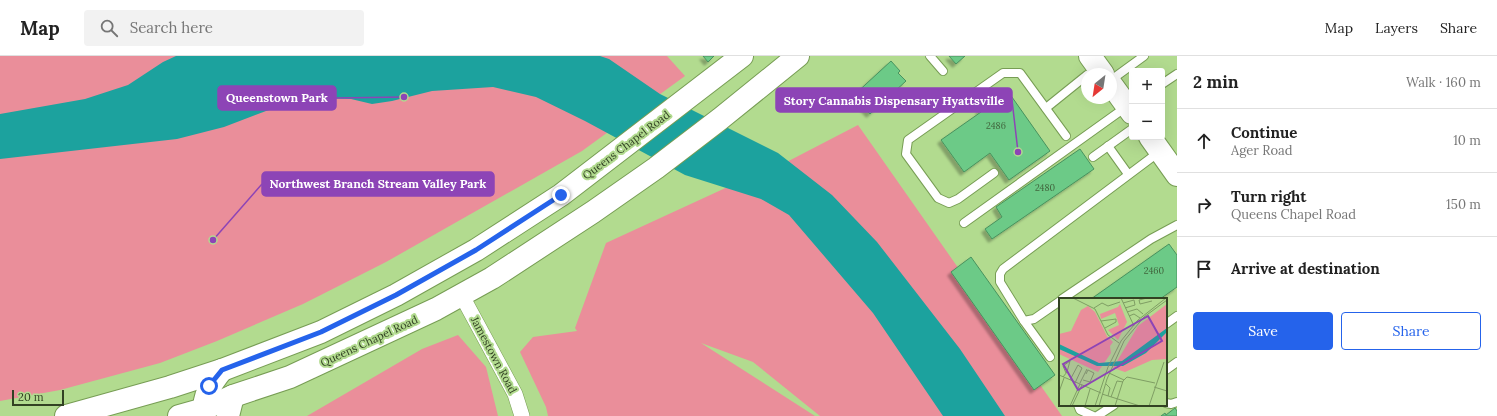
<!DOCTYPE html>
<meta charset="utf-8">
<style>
body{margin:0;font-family:Lora,serif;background:#f2f2f2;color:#222}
.controls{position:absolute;right:12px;top:12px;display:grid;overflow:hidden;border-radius:4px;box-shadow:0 4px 16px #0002}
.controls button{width:36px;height:36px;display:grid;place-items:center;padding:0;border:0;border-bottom:1px solid #e0e0e0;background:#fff;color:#222;font:20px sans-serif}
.compass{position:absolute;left:1081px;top:12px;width:36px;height:36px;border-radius:50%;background:#fff;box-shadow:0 4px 16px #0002;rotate:210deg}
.scale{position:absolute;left:12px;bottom:10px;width:52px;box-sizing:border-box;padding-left:4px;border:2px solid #324223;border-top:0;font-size:11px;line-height:14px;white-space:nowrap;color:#324223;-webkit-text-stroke:3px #b2db8f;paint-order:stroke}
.stop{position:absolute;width:12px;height:12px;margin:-9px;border:3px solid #2563eb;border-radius:50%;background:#fff}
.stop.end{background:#2563eb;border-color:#fff;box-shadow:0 1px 4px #0008}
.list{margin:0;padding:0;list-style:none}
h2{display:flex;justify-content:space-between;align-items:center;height:52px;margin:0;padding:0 16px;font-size:17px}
h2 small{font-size:13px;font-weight:400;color:#767676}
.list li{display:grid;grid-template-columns:26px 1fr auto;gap:12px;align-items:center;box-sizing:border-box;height:64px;padding:0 16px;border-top:1px solid #e0e0e0}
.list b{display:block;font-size:15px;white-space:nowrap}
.list p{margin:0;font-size:13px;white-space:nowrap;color:#767676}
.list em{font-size:13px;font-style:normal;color:#767676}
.actions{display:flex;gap:8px;padding:12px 16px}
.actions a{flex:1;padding:9px 0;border:1px solid #2563eb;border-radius:4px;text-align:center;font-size:14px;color:#2563eb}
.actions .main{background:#2563eb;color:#fff}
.icon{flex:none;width:22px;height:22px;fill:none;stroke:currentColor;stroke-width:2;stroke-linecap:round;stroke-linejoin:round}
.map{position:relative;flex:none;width:1177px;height:360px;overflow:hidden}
header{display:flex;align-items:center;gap:24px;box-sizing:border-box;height:56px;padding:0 20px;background:#fff;border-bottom:1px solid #e0e0e0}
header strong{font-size:19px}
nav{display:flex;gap:22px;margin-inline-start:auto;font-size:14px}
.search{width:280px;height:36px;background:#f2f2f2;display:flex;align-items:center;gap:10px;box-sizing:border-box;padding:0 14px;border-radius:4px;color:#767676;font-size:15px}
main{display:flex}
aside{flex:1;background:#fff}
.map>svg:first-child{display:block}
.green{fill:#ea8e9a}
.water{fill:#1ca29e}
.building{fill:#6cca87;stroke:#48925e;filter:url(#shadow)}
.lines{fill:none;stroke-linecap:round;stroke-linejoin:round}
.service-casing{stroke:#779d54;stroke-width:10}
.minor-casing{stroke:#779d54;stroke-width:16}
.secondary-casing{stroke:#779d54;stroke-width:24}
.primary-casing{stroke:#779d54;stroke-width:24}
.service{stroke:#fff;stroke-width:8}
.minor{stroke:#fff;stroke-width:15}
.secondary{stroke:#fff;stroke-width:22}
.primary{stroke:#fff;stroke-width:22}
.route{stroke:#2563eb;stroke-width:5}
.labels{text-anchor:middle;stroke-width:4;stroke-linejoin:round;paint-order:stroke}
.number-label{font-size:9px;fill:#40643c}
.street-label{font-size:11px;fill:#324223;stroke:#b2db8f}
.inset-road{fill:none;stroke:#7f9e64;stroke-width:1}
.view{fill:#8d44b6;fill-opacity:0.15;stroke:#8d44b6;stroke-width:2}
.inset-edge{fill:none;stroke:#324223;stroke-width:2}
.leader{fill:none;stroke:#8d44b6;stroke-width:1.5}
.callout-dot{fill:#8d44b6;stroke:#b2db8f;stroke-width:1.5}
.callout{fill:#8d44b6;stroke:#8d44b6;stroke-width:1.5}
.callout-label{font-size:12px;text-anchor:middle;font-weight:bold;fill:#fff}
</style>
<header>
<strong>Map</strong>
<div class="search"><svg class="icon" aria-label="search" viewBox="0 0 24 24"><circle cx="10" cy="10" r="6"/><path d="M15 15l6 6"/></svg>Search here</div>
<nav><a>Map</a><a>Layers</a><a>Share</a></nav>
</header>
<main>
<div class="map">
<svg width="1177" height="360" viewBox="0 0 1177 360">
<defs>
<filter id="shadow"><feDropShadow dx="-3.5" dy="3.5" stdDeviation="1" flood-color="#0004"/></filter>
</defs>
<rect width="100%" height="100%" fill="#b2db8f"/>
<g class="green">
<path d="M0 0H667L685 20 582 95 386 206 303 248 217 285 160 307 60 334 0 345Z"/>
<path d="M858 69 1062 360H820L753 306 701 287 815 360H548L546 351 520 296 533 281 577 275 575 272 606 187 769 112 777 111Z"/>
<path d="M458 279 486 311 498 360H307L422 293Z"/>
</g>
<path class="water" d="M176 0H600L609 3 660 38 778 97 832 139 877 186 960 293 1005 360H943L873 257 789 159 761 143 685 119 585 65 536 41 493 31 432 35 392 45 372 48 351 43 311 42 266 55 224 71 177 83 0 103V58L85 43 128 29 163 6Z"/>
<g class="building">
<path d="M703 0H714L708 6Z"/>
<path d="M949 0H965L956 8Z"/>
<path d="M891 5 900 15 898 17 906 25 870 58 853 40Z"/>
<path d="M1007 34 1050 95 1009 124 990 97 964 116 941 84 981 56 979 54Z"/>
<path d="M1080 93 1094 113 992 183 985 173 1002 161 996 151Z"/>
<path d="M1169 188 1177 199V231L1160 243H1091Z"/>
<path d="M971 201 1055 319 1034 334 951 216Z"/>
<path d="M1175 352 1177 355V360H1161L1165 357 1166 359Z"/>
</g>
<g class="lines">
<g class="service-casing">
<g id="service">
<path d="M930 0 943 15"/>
<path d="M1111 24 1144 0"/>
<path d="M1162 28 1177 18"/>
<path d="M1046 52 1087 19"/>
<path d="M1108 90 1128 118"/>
<path d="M1093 101 1132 73"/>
<path d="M994 117 958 143 949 147 938 142 906 98 908 84 1003 17H1020L1066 80"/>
<path d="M964 167 1126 51"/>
<path d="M1062 243 1151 183 1177 169"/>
<path d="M1060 245 1034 263 1024 265 1000 226V218L1003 213 1159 96"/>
<path d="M1024 265 1050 301"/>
<path d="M1166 268 1177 260"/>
<path d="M1166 314 1177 306"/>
<path d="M1166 347 1171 348 1177 346"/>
<path d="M1078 349 1080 354 1093 360"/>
<path d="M1097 360 1114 349"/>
</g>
</g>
<g class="minor-casing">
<path id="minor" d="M462 240 515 338 522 360"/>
</g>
<g class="secondary-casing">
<g id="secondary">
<path d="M1090 0 1103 18"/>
<path d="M1111 28 1132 57"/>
<path d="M1150 81 1177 119"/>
<path d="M204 360C203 339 210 329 222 314"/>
<path d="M228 360 233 340"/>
</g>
</g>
<g class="primary-casing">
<g id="primary">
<path d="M66 360 170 331 222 314 321 276 396 239 476 194 561 139 742 0"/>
<path d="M179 360 204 353 233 340 290 321 436 253 492 222 593 156 656 112 720 63 798 0"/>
</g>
</g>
<use href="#service" class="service"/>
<use href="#minor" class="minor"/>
<use href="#secondary" class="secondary"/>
<use href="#primary" class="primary"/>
</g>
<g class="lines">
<path class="route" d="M209 330 222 314 321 276 396 239 476 194 561 139"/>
</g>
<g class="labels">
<g class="number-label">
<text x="996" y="73">2486</text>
<text x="1045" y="135">2480</text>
<text x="1154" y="218">2460</text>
</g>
<g class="street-label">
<text transform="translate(626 89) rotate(-37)" y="4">Queens Chapel Road</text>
<text transform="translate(369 285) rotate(-25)" y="4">Queens Chapel Road</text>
<text transform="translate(494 299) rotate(62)" y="4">Jamestown Road</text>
</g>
</g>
<g transform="translate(1059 242)">
<rect width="108" height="108" fill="#b2db8f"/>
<path d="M61 6 68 24 59 42 49 32 60 27 56 15 42 21 41 16 59 9ZM108 6V61L93 62 66 74 54 70 79 28ZM29 8 36 14 48 38 54 44 51 48 52 55 39 74 0 56V36L12 33 22 12Z" fill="#ea8e9a"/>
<path d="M108 30V34L87 55 64 68H38L0 51V46L40 65 63 63Z" fill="#1ca29e"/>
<path class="inset-road" d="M14 0 36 11 49 37 60 45M62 0 75 28M88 0 80 2 81 6 93 3M64 5 75 2 76 7 66 10M35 10 43 5 49 8 61 4M68 14 78 11 84 16M70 18 75 16 81 20M42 23 57 21V24L46 30M50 75 65 82M0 77 42 95M4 79 8 74 11 63 4 68 7 75M11 82 19 67 23 70 16 85M24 82 31 84 35 75 29 72 27 76M21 85 28 71M47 86 51 90 49 98M95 89 108 93M0 94 5 80M43 96 81 108M52 99 58 83 64 84M11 108 21 86M13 108 23 87M26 108 31 91M36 108 49 69 62 43 79 22 107 0M40 108 48 81 65 43 85 19 108 2M56 108 64 83 68 79 96 85M90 108 105 64"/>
<path class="view" d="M89 18 103 43 19 92 4 66Z"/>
<rect width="108" height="108" class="inset-edge"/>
</g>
<path class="leader" d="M404 41L336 42M1018 96L1012 44M213 184L262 128"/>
<g class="callout-dot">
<circle cx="404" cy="41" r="4"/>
<circle cx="1018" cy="96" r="4"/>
<circle cx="213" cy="184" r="4"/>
</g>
<g class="callout">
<rect x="218" y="30" width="118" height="24" rx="4"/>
<rect x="776" y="32" width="236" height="24" rx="4"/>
<rect x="262" y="116" width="232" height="24" rx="4"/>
</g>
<g class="callout-label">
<text x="277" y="46">Queenstown Park</text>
<text x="894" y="49">Story Cannabis Dispensary Hyattsville</text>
<text x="378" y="132">Northwest Branch Stream Valley Park</text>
</g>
</svg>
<div class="controls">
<button>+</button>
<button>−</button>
</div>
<svg class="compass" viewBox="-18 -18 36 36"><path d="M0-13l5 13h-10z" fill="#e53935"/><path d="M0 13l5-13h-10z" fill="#767676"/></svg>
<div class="scale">20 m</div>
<div class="stop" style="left:209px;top:330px"></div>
<div class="stop end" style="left:561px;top:139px"></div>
</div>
<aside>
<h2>2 min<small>Walk · 160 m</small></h2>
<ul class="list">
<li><svg class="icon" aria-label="ahead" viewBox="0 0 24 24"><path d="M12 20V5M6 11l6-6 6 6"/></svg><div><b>Continue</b><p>Ager Road</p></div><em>10 m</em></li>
<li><svg class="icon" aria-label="right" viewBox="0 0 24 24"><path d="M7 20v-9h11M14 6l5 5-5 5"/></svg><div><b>Turn right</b><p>Queens Chapel Road</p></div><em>150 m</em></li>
<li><svg class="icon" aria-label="arrive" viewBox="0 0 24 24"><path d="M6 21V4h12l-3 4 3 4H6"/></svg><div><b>Arrive at destination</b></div></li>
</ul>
<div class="actions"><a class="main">Save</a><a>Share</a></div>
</aside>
</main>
